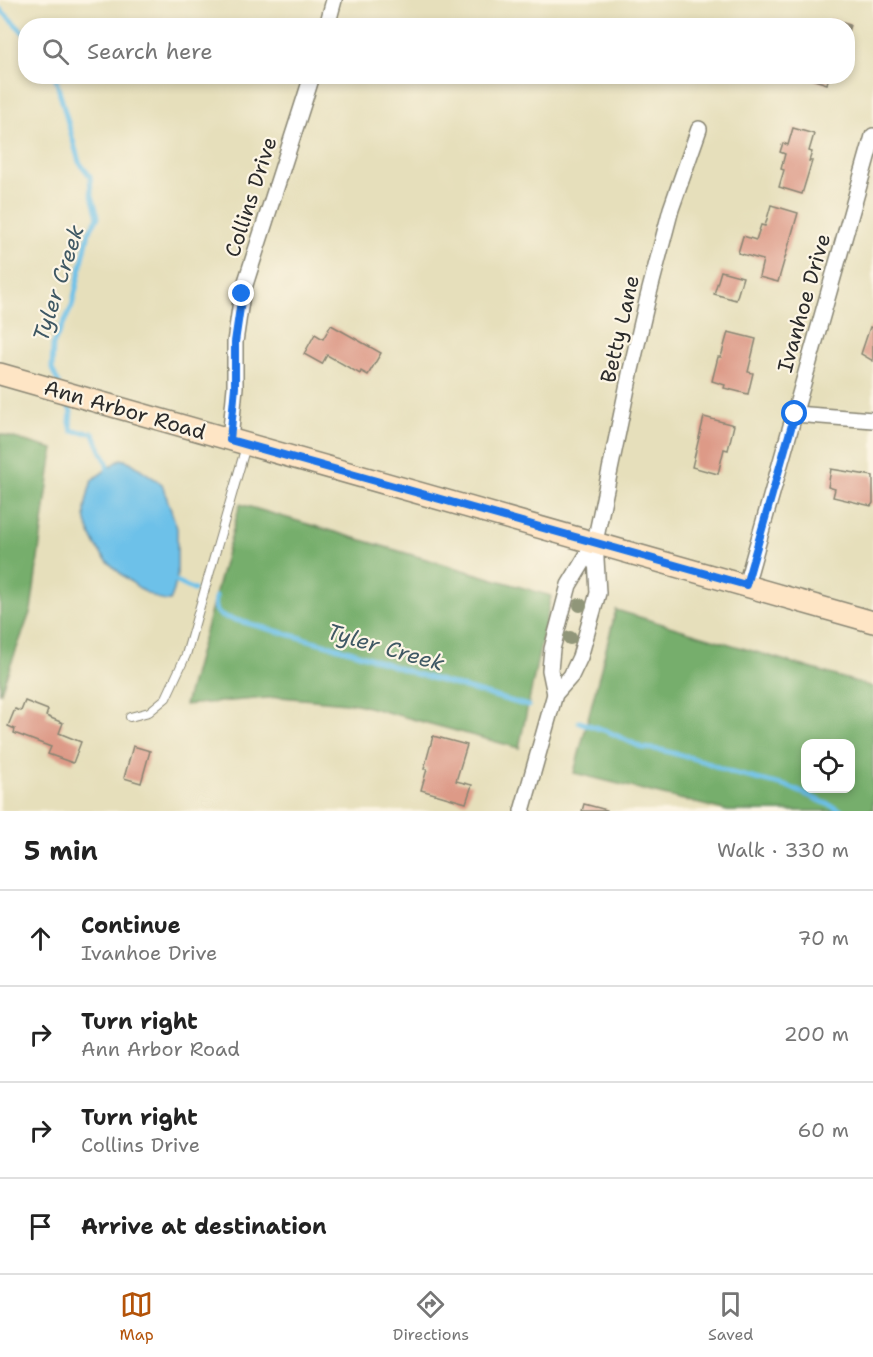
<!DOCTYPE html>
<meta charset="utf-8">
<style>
body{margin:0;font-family:"Shantell Sans",sans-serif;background:#f6f6f6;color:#222}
.controls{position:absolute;right:18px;bottom:18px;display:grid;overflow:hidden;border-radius:12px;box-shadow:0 3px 9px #0003}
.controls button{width:54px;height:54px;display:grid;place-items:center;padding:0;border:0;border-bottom:2px solid #e0e0e0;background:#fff;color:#222;font:30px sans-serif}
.stop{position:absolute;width:18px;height:18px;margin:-14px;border:4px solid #1a73e8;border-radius:50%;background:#fff}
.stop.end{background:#1a73e8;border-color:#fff;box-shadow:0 2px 6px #0008}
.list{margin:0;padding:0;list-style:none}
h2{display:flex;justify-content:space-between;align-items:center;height:78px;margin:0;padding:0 24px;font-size:26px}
h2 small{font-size:20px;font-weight:400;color:#767676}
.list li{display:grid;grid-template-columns:39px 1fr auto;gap:18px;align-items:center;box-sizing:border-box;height:96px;padding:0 24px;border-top:2px solid #e0e0e0}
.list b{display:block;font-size:22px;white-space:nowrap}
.list p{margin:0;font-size:20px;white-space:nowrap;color:#767676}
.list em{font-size:20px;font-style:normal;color:#767676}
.icon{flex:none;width:33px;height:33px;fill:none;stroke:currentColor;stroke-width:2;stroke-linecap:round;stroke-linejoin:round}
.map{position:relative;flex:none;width:873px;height:811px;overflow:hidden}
.search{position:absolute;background:#fff;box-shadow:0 3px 9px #0003;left:18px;right:18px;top:18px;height:66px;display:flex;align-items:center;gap:15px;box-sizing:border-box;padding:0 21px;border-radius:24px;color:#767676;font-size:22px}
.sheet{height:462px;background:#fff}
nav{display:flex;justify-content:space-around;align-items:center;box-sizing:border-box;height:84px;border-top:2px solid #e0e0e0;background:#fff;font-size:16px;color:#767676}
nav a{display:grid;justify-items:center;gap:3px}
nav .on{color:#b45309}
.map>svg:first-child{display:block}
.forest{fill:#76ae6c;stroke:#506c4c;stroke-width:1.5;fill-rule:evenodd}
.water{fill:#6dc1e9;stroke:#4c768a;stroke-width:1.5}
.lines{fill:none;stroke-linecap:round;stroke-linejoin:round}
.stream{stroke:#6dc1e9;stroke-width:5}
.building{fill:#dd9a87}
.service-casing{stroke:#888573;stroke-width:10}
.minor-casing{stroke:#888573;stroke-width:18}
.secondary-casing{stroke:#888573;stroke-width:24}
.service{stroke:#fff;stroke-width:8}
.minor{stroke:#fff;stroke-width:15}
.secondary{stroke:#fee5c5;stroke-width:21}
.tree{fill:#909679}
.route{stroke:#1a73e8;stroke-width:8}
.labels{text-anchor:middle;stroke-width:4.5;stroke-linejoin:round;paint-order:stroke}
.street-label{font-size:21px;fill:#2b2b2b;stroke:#fcf5e5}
.water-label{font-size:22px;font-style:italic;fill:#3f5864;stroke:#fcf5e5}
</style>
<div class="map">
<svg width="873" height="811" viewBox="0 0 873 811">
<rect width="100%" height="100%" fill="#fcf5e5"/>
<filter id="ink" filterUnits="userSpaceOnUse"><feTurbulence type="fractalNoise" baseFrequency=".0167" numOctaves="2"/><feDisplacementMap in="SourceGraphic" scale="12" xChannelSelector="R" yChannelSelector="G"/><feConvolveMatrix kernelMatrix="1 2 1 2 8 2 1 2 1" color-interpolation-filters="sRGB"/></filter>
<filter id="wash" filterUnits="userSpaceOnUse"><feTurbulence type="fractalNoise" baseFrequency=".008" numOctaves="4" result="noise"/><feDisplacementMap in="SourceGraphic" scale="24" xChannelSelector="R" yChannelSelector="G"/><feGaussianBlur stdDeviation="1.35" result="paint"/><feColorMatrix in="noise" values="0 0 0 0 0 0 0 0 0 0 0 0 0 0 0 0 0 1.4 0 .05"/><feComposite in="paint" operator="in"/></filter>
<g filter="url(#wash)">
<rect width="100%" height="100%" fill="#e6dfbb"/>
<g class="forest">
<path d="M0 434 53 449 31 610 0 694Z"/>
<path d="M240 504 551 596 519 748 357 704 280 697 185 705Z"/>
<path d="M616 610 873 687V811H728L574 773ZM806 744H850V788H806Z"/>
</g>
<path class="water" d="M121 459 130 462 162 484 177 528V576L174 590 170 601C153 603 113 569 102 555 94 544 85 526 85 512 85 502 89 490 92 480Z"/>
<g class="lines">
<g class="stream">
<path d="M0 9 26 35"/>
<path d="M55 76 79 162 90 176 91 192 98 217 89 232 72 306 53 345 52 369 59 384"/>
<path d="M65 398 71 412 70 422 72 431 93 433 107 463 108 476"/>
<path d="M171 579 194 590"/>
<path d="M216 596C213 605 214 609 221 616L353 652 413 673 528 706"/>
<path d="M579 722 607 731 643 748 661 750 703 761 732 773 789 787 843 811"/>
</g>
</g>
<g id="blocks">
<g class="building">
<path d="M830 19 850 25 848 32V26H829Z"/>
<path d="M802 76H829L827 84Z"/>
<path d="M793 128 814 134 809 151 812 152 809 161H812L802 194 779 187 784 170 781 169 785 154 780 152 783 143 788 145Z"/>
<path d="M771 205 798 213 778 282 759 277 763 260 738 253 743 236 756 240 761 225 765 226Z"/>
<path d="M721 271 743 277 736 300 714 294Z"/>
<path d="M331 325 381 353 368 375 361 371 360 374 327 355 322 364 304 354 315 334 323 339Z"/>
<path d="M870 327 873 328V361L861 354Z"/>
<path d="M728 332 756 339 748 372 753 373 748 394 724 388 725 385 712 381 718 357H721Z"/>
<path d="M704 417 734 425 728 450 724 449 718 474 692 467Z"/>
<path d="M831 469 873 476V503L871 506 833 497 835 489 828 487Z"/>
<path d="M25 701 48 710 46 716 63 723 59 733 81 742 73 763 48 754 51 747 14 733 15 729 8 726 15 709 21 711Z"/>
<path d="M433 736 467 745 456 781 472 785 466 803 421 790 427 769H424Z"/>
<path d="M133 746 150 751 141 783 124 778Z"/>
<path d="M584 804 607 810V811H582Z"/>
</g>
</g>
</g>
<g filter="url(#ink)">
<use href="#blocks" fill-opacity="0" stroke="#888573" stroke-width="1.5"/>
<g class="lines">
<g class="service-casing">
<path id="service" d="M130 717 149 712 166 698 186 655 246 446"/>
</g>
<g class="minor-casing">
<g id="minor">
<path d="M327 26 334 0"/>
<path d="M795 414 873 420"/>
<path d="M230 440 235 387V342L242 294 312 76"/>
<path d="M746 585 873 136"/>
<path d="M555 694 550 670 552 649 569 585 595 542"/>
<path d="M522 811 555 694 571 676 580 657 598 593 595 542 630 374 648 297 671 209 699 129"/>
</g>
</g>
<g class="secondary-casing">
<path id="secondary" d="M0 374 873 622"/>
</g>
<use href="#service" class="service"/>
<use href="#minor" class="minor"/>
<use href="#secondary" class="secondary"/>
</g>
<g class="tree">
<circle cx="580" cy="605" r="7"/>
<circle cx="570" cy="638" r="7"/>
</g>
</g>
<g class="lines" filter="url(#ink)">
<path class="route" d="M242 294 235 342V387L230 440 746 585 795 414"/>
</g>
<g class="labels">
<g class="street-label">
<text transform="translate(251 197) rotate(-72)" y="7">Collins Drive</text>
<text transform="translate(804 303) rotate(-74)" y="7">Ivanhoe Drive</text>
<text transform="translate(620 329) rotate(-77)" y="7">Betty Lane</text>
<text transform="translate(125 410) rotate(16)" y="7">Ann Arbor Road</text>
</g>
<g class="water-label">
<text transform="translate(58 283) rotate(-72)" y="8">Tyler Creek</text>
<text transform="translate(386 647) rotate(16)" y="8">Tyler Creek</text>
</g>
</g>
</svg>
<div class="controls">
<button><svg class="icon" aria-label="locate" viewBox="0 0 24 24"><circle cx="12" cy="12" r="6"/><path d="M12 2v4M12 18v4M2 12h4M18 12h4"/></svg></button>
</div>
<div class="stop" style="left:795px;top:414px"></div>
<div class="stop end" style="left:242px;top:294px"></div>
<div class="search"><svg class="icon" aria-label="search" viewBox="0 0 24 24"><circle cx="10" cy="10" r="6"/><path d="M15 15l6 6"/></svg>Search here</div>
</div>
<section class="sheet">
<h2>5 min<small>Walk · 330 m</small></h2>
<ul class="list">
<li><svg class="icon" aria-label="ahead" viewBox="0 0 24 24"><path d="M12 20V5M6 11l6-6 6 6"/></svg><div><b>Continue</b><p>Ivanhoe Drive</p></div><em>70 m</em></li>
<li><svg class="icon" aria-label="right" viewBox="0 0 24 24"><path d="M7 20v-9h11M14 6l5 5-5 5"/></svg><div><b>Turn right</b><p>Ann Arbor Road</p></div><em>200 m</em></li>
<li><svg class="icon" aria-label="right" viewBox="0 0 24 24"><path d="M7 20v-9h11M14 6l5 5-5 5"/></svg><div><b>Turn right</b><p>Collins Drive</p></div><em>60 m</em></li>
<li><svg class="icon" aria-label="arrive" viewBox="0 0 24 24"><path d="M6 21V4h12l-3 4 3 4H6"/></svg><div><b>Arrive at destination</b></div></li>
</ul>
</section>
<nav>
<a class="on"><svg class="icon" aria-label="map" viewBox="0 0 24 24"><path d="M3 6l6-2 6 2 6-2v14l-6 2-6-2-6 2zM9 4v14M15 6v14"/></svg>Map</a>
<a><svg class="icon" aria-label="directions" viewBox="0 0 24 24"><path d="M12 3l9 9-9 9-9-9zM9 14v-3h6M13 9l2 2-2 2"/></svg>Directions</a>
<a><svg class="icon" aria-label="saved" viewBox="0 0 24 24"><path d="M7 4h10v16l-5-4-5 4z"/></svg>Saved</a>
</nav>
